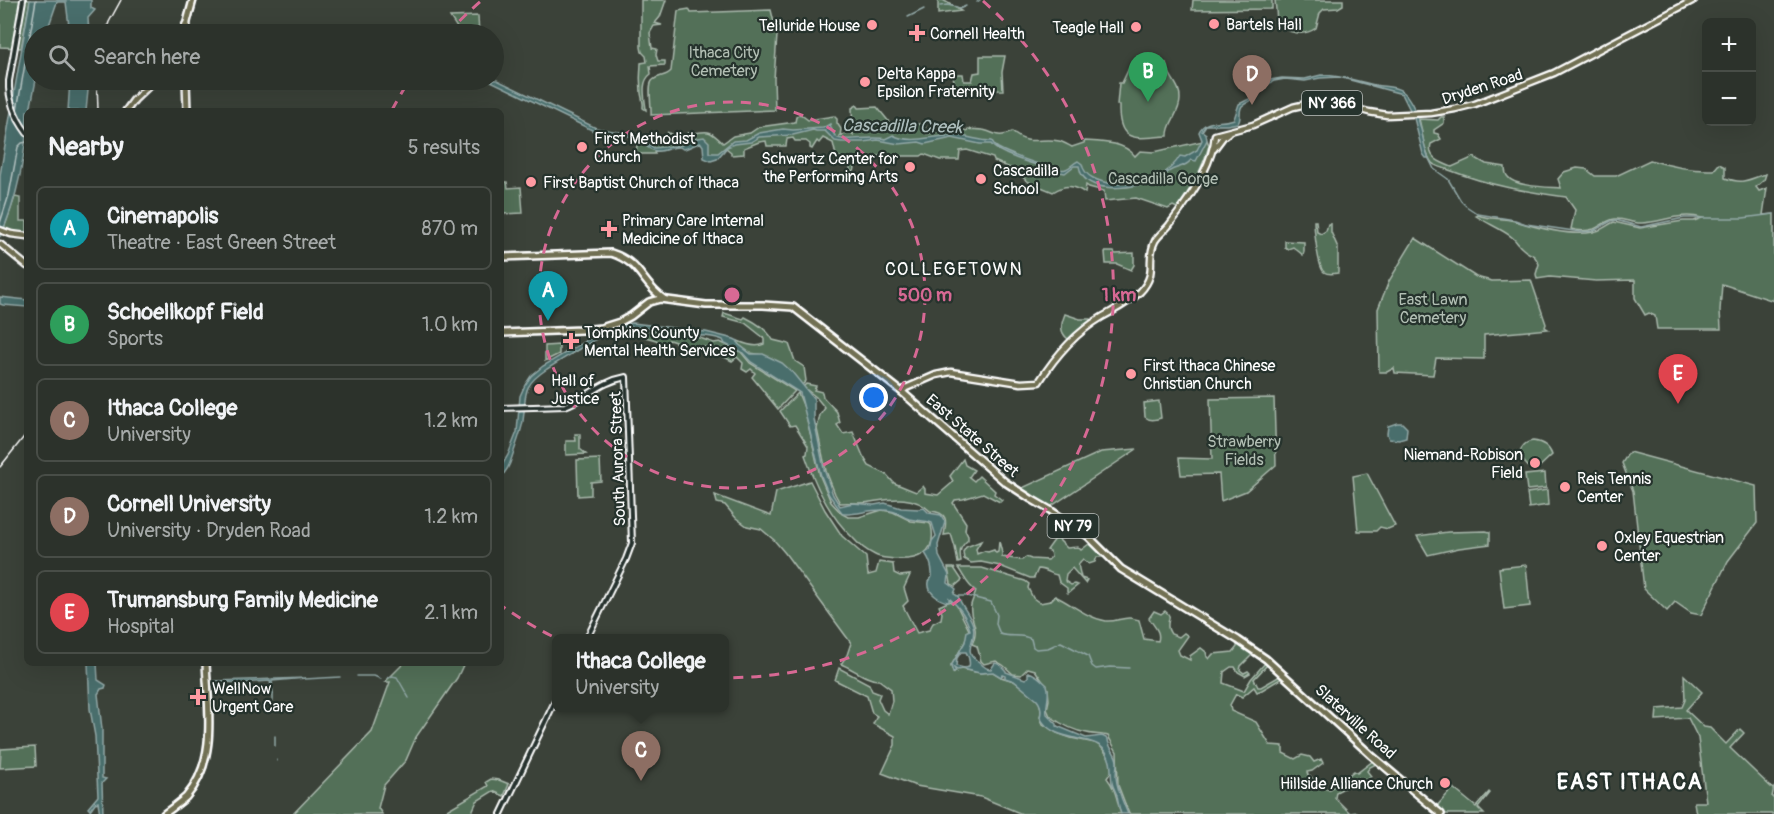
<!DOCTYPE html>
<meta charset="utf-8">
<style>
body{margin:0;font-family:Pangolin,sans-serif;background:#343a33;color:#f1f3f6}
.controls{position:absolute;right:18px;top:18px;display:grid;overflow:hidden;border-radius:9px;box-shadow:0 6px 24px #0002}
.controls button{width:54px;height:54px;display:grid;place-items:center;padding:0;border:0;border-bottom:2px solid #484d47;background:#2c322b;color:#f1f3f6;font:30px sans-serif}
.you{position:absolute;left:874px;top:398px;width:21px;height:21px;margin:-15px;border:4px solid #fff;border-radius:50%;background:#1a73e8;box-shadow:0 0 0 9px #1a73e833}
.badge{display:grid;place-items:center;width:39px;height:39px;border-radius:50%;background:#ff9aa2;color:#fff;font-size:20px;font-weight:700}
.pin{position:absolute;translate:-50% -50px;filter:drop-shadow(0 2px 3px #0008)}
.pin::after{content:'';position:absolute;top:32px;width:21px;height:18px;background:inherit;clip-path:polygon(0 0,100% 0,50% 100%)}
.popup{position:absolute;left:552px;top:634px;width:177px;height:78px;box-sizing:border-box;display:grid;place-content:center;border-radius:9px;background:#2c322b;filter:drop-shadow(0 2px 4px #0005);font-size:20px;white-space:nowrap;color:#a6aaa9}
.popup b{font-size:22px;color:#f1f3f6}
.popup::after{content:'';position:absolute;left:50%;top:100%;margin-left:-12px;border:12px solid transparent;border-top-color:#2c322b}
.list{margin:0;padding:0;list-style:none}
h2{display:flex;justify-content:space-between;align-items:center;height:78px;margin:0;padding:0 24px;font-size:26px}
h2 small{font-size:20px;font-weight:400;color:#a6aaa9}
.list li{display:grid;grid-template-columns:39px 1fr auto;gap:18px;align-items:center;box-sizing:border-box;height:84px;margin:0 12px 12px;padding:0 12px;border:2px solid #484d47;border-radius:9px}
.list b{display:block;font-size:22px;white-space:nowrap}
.list p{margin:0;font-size:20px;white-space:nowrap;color:#a6aaa9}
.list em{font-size:20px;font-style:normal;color:#a6aaa9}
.icon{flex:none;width:33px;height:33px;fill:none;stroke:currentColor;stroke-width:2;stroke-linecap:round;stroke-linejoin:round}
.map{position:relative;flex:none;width:1774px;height:814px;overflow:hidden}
.search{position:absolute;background:#2c322b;box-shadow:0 6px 24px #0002;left:24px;top:24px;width:480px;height:66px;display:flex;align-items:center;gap:15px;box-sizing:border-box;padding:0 21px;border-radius:33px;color:#a6aaa9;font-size:22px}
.panel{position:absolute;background:#2c322b;box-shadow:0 6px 24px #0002;left:24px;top:108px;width:480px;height:558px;border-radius:9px}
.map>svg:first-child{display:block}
.green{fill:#537058;stroke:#a9b8ac;stroke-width:1.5}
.water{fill:#496e6c;stroke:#92a8a7;stroke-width:1.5;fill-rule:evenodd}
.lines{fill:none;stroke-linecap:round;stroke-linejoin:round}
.shore{stroke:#b6c5c4;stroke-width:1.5}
.stream{stroke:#92a8a7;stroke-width:1.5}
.secondary-casing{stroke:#fff;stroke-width:8}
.primary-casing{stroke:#fff;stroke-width:9}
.trunk-casing{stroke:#fff;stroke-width:10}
.secondary{stroke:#26332d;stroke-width:4}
.primary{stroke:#716f52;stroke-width:4.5}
.trunk{stroke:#716f52;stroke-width:5}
.rail{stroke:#fff;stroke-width:1.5}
.ring{fill:none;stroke:#d76994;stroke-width:3;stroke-dasharray:10 8}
.poi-dot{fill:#ff9aa2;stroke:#26332d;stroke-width:2}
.labels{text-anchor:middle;stroke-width:4.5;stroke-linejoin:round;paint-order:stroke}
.shield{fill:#26332d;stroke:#bec2c0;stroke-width:1.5}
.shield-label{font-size:15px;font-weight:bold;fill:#fff}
.poi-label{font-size:16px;fill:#fff;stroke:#26332d;text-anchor:start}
.park-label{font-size:16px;fill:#b2bfb4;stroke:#26332d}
.street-label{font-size:16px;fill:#fff;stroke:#26332d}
.water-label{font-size:18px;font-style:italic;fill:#adbebd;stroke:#26332d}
.neighbourhood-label{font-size:18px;letter-spacing:1.5px;fill:#fff;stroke:#26332d}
.district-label{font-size:22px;font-weight:bold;letter-spacing:1.5px;fill:#fff;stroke:#26332d}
.centre{fill:#d76994;stroke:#26332d;stroke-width:3}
.ring-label{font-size:18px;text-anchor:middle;font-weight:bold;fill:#d76994;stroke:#26332d;stroke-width:4.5;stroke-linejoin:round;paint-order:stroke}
</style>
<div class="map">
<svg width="1774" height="814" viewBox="0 0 1774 814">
<rect width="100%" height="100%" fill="#3b4239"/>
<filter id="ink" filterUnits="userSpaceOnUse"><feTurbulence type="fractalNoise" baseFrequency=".0167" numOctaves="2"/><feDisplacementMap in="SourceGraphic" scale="12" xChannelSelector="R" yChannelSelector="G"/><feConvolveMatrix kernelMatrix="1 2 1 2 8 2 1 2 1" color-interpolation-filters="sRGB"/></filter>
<g filter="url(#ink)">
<g class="green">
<path d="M0 0H30L21 48 0 47Z"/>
<path d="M641 0H666L660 17 655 23 662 25 654 26 650 33 652 48 657 49 656 55 658 61H665V65L650 66 651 74C640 82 645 98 646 110L643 108C644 102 642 100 641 93 640 83 640 73 641 63L647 62 646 56 642 52 641 47Z"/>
<path d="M938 0H943L961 11 938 14Z"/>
<path d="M1193 0H1272V9L1192 10Z"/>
<path d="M1275 0H1343V5L1338 8 1324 9 1320 13 1316 28C1303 37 1286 34 1277 20Z"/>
<path d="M689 9 691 13 771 10 777 35 774 79 775 110 651 115C652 107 647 84 653 80 659 75 666 77 671 71L678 11Z"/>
<path d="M478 16 479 34H461L450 17Z"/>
<path d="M980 56H1005L1002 72 1003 90 955 91 953 74H963L964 81H972L974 73 980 72Z"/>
<path d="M1156 63H1166C1167 76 1181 85 1180 99 1180 114 1167 123 1168 136 1136 138 1118 145 1119 105H1117L1119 83H1122L1130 66 1156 65Z"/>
<path d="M857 105 859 108 877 107 890 123C899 124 905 128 914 127L915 124H924L927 134C938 130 950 131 961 127L963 130 967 131 968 129C972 130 979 129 983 130 997 133 996 139 1012 132 1029 147 1040 137 1059 141 1063 142 1068 145 1072 147L1084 143 1085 141C1103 142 1124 142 1135 156L1140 151 1154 152 1207 140 1209 145C1203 168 1191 189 1177 208L1173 206 1168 209 1136 198 1105 201 1104 191 1089 187 1086 185 1085 193C1074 185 1065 184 1053 192L1029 182 1010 168 994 161 993 158 967 150 960 151 959 160H940L924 154 921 156H878L863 159 856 163 854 172H851L848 160 836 156 833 143 823 138 819 143 817 141 812 149 810 148V144L806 141H795L793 138 787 139 786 146H767L766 141 759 142 744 148V154L731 155V152L726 148 723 152 711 159 703 141 661 150 654 152 655 154H636L638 135 652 147V140L661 142 670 136 667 132 677 138 683 137 687 133C709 134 704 125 723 143L733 136 750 133 759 127 795 122 796 117 800 114 808 120 834 116 837 119V123L841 129 840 136 849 133 853 135 852 108Z"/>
<path d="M1441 117H1444V123L1434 130V133L1438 134 1441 139 1431 144C1427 158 1441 163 1452 167L1474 157 1486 164 1505 167C1505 170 1506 175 1508 177 1515 187 1549 187 1561 188L1558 179 1564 172 1577 168 1586 169 1595 176H1616L1650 160C1671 166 1691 171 1714 170L1719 164 1725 167V178C1745 185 1748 179 1766 174L1764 180 1756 187 1759 191 1767 188 1763 215 1774 214V301L1722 284 1720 310 1721 329H1657L1655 316 1649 313 1645 315 1635 298V280L1596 281 1550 277 1537 279 1536 274 1539 264C1532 250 1531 257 1523 249 1519 246 1517 242 1513 238 1502 229 1488 224 1476 216L1478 215C1490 220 1502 217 1515 221 1535 227 1572 237 1593 232 1601 231 1607 225 1614 222L1640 228 1683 221H1694L1702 218C1680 212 1663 222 1642 223 1633 224 1624 218 1615 219 1607 220 1601 226 1594 229 1587 231 1578 231 1571 229L1575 210 1566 197C1522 191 1491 186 1449 170 1444 168 1436 167 1432 163 1423 151 1423 133 1419 119L1438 120Z"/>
<path d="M501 182H507L508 188 521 187 523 213 501 214Z"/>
<path d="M15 197 20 198V221H27V232H14L4 228Z"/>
<path d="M1314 221H1316L1317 232 1321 234 1326 231 1328 224H1331V232L1338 248V273C1333 274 1328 275 1324 272 1318 268 1314 229 1314 221Z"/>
<path d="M1415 238 1476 277 1492 281 1531 280 1546 324 1545 327 1548 329 1484 335V359L1436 358 1433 375 1395 373 1394 368 1387 372H1379L1378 309 1389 281Z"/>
<path d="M1285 241 1304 242V252L1303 255 1293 247 1288 249 1285 247Z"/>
<path d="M1105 252H1114L1115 254 1134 253V265L1131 270 1117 264H1106Z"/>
<path d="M724 313 743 319 745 317C755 322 768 330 773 340L789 344 795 361 804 367 806 381 801 386C791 366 771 355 750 353L738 344V341C745 344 756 348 764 344V338L745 323 723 317Z"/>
<path d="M1065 314 1080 319H1090L1091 323 1068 339C1059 332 1061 324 1065 314Z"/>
<path d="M625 328 694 336 714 343 720 342 741 352 750 363 795 391 778 409 752 377 755 373 751 369 747 372 742 369 743 363 737 357 732 361 722 356 724 353C710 344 693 348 677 345L675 342 669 340 667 343 659 342 656 340 627 332 620 335 619 330Z"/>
<path d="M559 345V354L545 361V346Z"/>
<path d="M806 384 816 386 814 390 822 392 823 397 837 412 840 423 837 425 843 434 853 432 863 456 869 466 886 474 894 483 916 492 923 486 925 489V493L938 495 952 483 953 481 950 476 963 459 965 465 974 470 969 477 974 481 979 476 995 491 994 494 1002 500 1000 502 983 493 963 499 955 500 953 503 966 523 965 530 968 536V540C960 547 959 551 961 562L958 563 955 547 951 534 944 535C947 521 948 512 930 511 913 494 891 499 870 502 861 504 850 502 840 503L835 494 826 471 817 429 820 415 825 408 816 397 803 387Z"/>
<path d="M798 393 805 410 820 476 831 502 842 514 848 517H859L882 510 893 512 911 521 929 523 931 525C938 554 917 561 893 559 887 558 880 558 875 555 867 551 859 545 853 538 830 517 815 485 805 455L807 454 808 446 795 425 790 426 780 411Z"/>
<path d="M1274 398 1276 465 1246 491 1221 501 1219 474 1181 475 1179 458 1212 459 1210 399Z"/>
<path d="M1159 401 1161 418C1155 420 1150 421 1145 417L1144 403Z"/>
<path d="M575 434H580V449L586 454 566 455V441H576Z"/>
<path d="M1533 441C1542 442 1549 446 1552 455L1535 471H1532L1518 455C1522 447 1524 442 1533 441Z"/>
<path d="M1137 449 1050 507 1020 489 1101 452Z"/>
<path d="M1629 452 1756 486 1757 523 1728 561 1701 615 1691 613 1675 602 1667 611 1644 589 1633 491 1622 463Z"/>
<path d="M600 459 601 481 591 482V495L578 496 577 460Z"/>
<path d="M1367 473 1395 526 1388 529 1380 527 1376 531H1358L1353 476Z"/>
<path d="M1545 473 1546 488 1527 490 1525 475Z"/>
<path d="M810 481 825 510 842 536 866 557 868 575 876 573 879 562 893 564 894 573 900 576 910 575 904 588 908 601 903 606 917 633 929 630 933 623 941 619 942 613 939 606 950 601 956 604 969 630 965 642 951 666 954 674V669L956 668 980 673 993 672 1001 677 1014 681 1035 697 1040 703 1041 712 1040 717 1043 724 1057 733 1071 738 1095 743 1101 747 1109 757 1113 769 1107 778C1116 789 1117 801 1121 814H1022L981 797 916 786 882 773 895 745V736L873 724 877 716 872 713 867 696 835 680 839 668 869 684 872 691 880 694 878 699 883 710 888 714 892 701 891 689 879 680C868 681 852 668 841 664L847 655 851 643 785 553 774 540 761 529 747 526 736 518 725 505 717 503 715 495 771 516 776 492Z"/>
<path d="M1547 490 1548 505 1529 508 1527 493Z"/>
<path d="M1056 531 1060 541 1067 548 1078 547 1081 550 1089 544 1093 545 1104 557H1097L1095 562 1089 564 1083 559C1075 565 1080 569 1081 578L1087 580 1085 583 1072 568 1066 574 1065 581 1071 585 1074 584 1078 585 1068 593 1067 592V588L1059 582 1057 575C1050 574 1046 569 1038 569L1034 578H1030L1000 566 981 562 971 563 964 559 963 552 966 547 981 541 976 549 977 554 984 551 988 552 994 550 996 553 998 552 999 541 1002 553V557L1022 560 1026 557 1031 559 1048 560 1051 557 1050 551 1047 550 1055 539 1053 533Z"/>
<path d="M1486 531 1490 532V544L1459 548 1428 555 1417 536 1448 532Z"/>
<path d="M1526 565 1530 606 1504 609 1499 568Z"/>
<path d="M948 568H954L962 580 955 586 951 584Z"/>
<path d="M958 568H982L1025 581 1029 584 1028 588 1033 598 1040 603 1050 601 1055 596C1072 604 1087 618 1106 621 1115 622 1121 618 1129 618 1132 618 1135 619 1139 620L1144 639 1158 641C1161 631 1154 627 1149 618L1154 611 1161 614 1165 611C1173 617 1167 619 1168 627 1168 630 1170 632 1171 634L1179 637 1184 633 1188 636 1178 650 1180 655 1190 660V656L1201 648 1206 652 1207 657 1209 659 1213 654 1233 652 1237 647V642L1248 649 1252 655 1241 666 1240 670 1244 673 1248 671 1250 673 1245 676 1238 672 1235 667H1231L1224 672 1223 683 1244 691 1251 679 1265 663 1267 665 1254 679 1258 687H1261L1280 676 1282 678 1262 690 1257 692 1254 687 1242 697 1236 694 1230 705 1231 711 1256 722 1270 745 1283 746V753L1295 759 1302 755 1310 757 1314 762 1321 759 1323 763 1312 771 1307 772 1308 775 1318 782 1321 787 1329 790 1354 771 1357 773 1373 761 1376 764 1370 767 1367 771 1371 776 1367 781 1359 778 1349 782 1348 786 1336 792 1335 798 1350 813 1357 812 1359 814H1129L1118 785 1117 752 1108 736C1101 734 1094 735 1087 733 1074 731 1061 724 1050 716L1047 709 1049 700 1048 689 1035 670 1028 668 1021 675 1013 674 1003 665 996 661 984 664 981 661 977 646 972 644C981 624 968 620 971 605 972 600 975 596 976 591 966 584 965 577 958 568Z"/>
<path d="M404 663H464L457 678 416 737 406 760 384 785 378 808 382 814H293L372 732 390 682H385Z"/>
<path d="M1684 675 1702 692 1686 710 1704 727 1710 728 1726 744 1740 729 1744 733 1730 748 1773 789 1774 788 1772 797 1774 799V814H1696L1694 802H1706L1698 738 1688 718 1656 720 1657 709 1682 707 1685 700Z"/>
<path d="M35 747 36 766 0 768 1 749Z"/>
<path d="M491 779 499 780 509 784 504 796 493 791 477 801 471 814H440L488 786 486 782Z"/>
<path d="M1453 788 1476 807 1489 792 1490 793 1478 808 1484 814H1445L1436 807Z"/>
</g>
<g class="water">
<path d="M30 0H91V8L95 10 88 18 89 34H70L66 2H57L46 34H34V80H36L30 111H27C27 151 17 201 0 237V175Z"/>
<path d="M1321 75C1340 75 1357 81 1375 85 1384 87 1394 86 1402 91 1409 96 1416 111 1418 119 1423 132 1423 146 1429 158H1426L1423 154 1414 118 1402 94 1339 77 1320 78 1305 81 1285 79 1274 81 1264 86C1258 100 1253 98 1242 106 1238 112 1242 118 1238 123L1227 125H1206L1202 131 1206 134 1207 140 1196 161 1191 160C1183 171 1169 164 1163 180L1159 183 1157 180C1139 186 1096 196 1082 175 1080 173 1080 169 1079 166H1074L1065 173 1060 172C1044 167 1000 156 991 144H980L952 138 925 144 919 142 899 144 878 140 863 142H841L835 141 825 131H816L813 130 793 135 759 137 751 142 735 144 727 147 717 159 711 161 704 158 703 146 701 143C695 143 689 149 683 149 682 149 681 147 679 147 672 146 664 152 656 151 648 150 644 143 637 139 625 132 610 135 596 132L489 80H497L596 128 636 135 654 148 682 145 686 140 704 137 709 142V153H718L733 141 746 140 759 133 783 129 793 130 823 128 830 124C831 128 833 134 836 137 843 143 873 135 885 139L893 135C913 146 937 133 959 136 971 137 980 141 992 141 994 144 994 146 998 148 1007 153 1057 173 1066 169 1070 168 1073 163 1078 161L1082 164C1086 189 1140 187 1157 178 1165 173 1175 165 1180 156L1185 157 1197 150 1202 140 1199 132C1205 118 1221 124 1234 119L1239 104 1255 96 1262 84 1270 80 1282 78 1305 79Z"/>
<path d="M70 80H89L86 111H68Z"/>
<path d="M0 297 27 300V307L3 305 0 304Z"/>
<path d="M633 323 706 332 734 339 738 341V344L751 354H763L782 363 792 372 814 399V419L824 469 833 495 840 506 853 503 874 505 885 503 901 508 919 509 924 508 929 513 941 515 945 522 938 545 939 556 949 575 948 583 956 589 954 594 958 596C961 606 970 614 973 625 978 642 960 649 979 662 984 666 985 669 991 669L995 663C1001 664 1002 667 1006 671V672L1025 679 1028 677V672C1034 673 1043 681 1047 685 1051 696 1045 703 1047 714L1057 724V726L1086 738 1102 736 1108 739C1108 748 1117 753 1117 762 1117 766 1116 772 1116 777 1117 790 1123 802 1128 814H1121C1119 808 1118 802 1117 796 1116 791 1113 788 1112 783 1110 771 1113 764 1106 752 1095 733 1053 745 1040 717 1042 710 1041 705 1037 700L1014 681 1005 678V676L1002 675 1001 677 993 672 980 673 962 669 957 670 954 668 956 672 953 673 951 666 965 642 967 631 970 630C966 616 960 608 949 598V602C940 601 927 593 929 582 931 575 933 581 932 573 932 567 929 559 925 553L930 550 932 541 936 536 932 523C925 520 917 521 909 519 902 517 898 512 891 511 875 507 859 515 843 514L829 495 821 476 800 393 751 362 742 352 725 344 723 340C710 334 695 337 681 335 663 333 645 325 626 327 609 328 564 359 547 369 520 387 527 394 523 421 521 433 516 445 512 457 510 464 507 472 501 476V467L508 455 517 432 520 396 525 385 531 376 543 366 599 333 620 325ZM961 652H966C969 657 970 663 969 667L964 668 956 666 957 658Z"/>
<path d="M1397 423H1402L1407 428 1406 438 1399 440 1389 439 1387 434 1388 426Z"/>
<path d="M88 663H97L98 680 106 685 105 688 101 689 98 694 102 729V778L106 779 102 783 103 814H100L98 802 95 803 90 810 88 808 98 796 95 736 90 709Z"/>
<path d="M306 678 272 681 273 695 270 681 239 683 214 681Z"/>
</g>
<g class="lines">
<g class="shore">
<path d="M17 110 36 0"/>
<path d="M0 223 9 195 18 147 22 143 27 142"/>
</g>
<g class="stream">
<path d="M977 2 980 0"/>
<path d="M940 6 947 5 957 7 959 9 966 6"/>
<path d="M908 17 924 9"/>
<path d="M1428 157 1434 169 1448 179 1461 201 1466 206 1478 214 1515 220 1526 224 1581 232 1593 231 1611 221 1616 220 1641 227 1684 218H1743L1774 214"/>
<path d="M957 596H967L991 602 997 615 996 624 1000 634C1010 638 1021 633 1031 639L1033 647 1036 649 1048 648 1061 642 1088 656 1092 666 1096 669 1110 667 1129 668"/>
<path d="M357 676H374L381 679"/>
<path d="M388 678 392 676 397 677 409 698"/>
<path d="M305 679 340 677"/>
<path d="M273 693V701"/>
<path d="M275 736V746"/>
<path d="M277 761V760"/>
</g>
<g class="secondary-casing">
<g id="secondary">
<path d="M23 0 9 81C8 101 15 117 27 133"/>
<path d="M501 408 565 406C588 398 599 382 626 377L632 543 626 559 587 638"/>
<path d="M501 814 557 697"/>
</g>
</g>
<g class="primary-casing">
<g id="primary">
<path d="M1214 149 1223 137 1228 133"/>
<path d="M0 230 11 234 27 236"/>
<path d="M0 244 27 266"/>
<path d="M902 392 906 388 936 375 951 372 1021 383 1039 382C1056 355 1075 333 1102 317 1116 309 1129 303 1140 292 1159 272 1145 260 1155 241 1159 234 1166 230 1170 224 1188 201 1213 164 1215 135L1253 125 1293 107 1315 102H1330L1369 112 1387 115 1431 113 1455 109 1475 104 1554 73 1694 0"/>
</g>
</g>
<g class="trunk-casing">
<g id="trunk">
<path d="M182 34 186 24"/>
<path d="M186 34 187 22 193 0"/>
<path d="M186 80 187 111"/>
<path d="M126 111 134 100 155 80"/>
<path d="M501 257 611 253C642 263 640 282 664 299"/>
<path d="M501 333 582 330 601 328 620 322 631 316 649 302 660 299 706 305H763L793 307 902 392 1005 482 1031 499 1050 510 1088 536 1121 569 1238 640 1266 659 1371 755 1441 814"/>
<path d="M164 814C171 809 179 803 186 797 218 760 208 708 206 663"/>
</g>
</g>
<use href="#secondary" class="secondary"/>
<use href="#primary" class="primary"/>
<use href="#trunk" class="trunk"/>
<g class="rail">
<path d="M105 34 109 22 121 0"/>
<path d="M97 80 98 111"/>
<path d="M0 467 27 433"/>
</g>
</g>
</g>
<g class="ring">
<circle cx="732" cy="295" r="193"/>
<path d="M392 110A387 387 0 0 1 409 81M447 34A387 387 0 0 1 481 1M983 1A387 387 0 0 1 502 606"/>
</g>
<g class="poi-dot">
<circle cx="1214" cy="24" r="6"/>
<circle cx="872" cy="25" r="6"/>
<circle cx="1136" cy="27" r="6"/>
<path d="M914 24h6v6h6v6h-6v6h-6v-6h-6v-6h6z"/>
<circle cx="865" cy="82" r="6"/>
<circle cx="582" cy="147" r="6"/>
<circle cx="910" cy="167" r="6"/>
<circle cx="981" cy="179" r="6"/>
<circle cx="531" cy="182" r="6"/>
<path d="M606 220h6v6h6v6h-6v6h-6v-6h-6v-6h6z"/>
<path d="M568 332h6v6h6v6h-6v6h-6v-6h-6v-6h6z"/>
<circle cx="1131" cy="374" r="6"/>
<circle cx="539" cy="389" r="6"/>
<circle cx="1535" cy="463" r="6"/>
<circle cx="1565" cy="487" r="6"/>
<circle cx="1602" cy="546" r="6"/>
<path d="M195 688h6v6h6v6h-6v6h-6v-6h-6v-6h6z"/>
<circle cx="1445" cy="783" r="6"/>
</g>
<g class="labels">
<g class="shield">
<rect x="1302" y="91" width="60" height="24" rx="4.5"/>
<rect x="1047.5" y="514" width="51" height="24" rx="4.5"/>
</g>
<g class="shield-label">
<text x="1332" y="108">NY 366</text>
<text x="1073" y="531">NY 79</text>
</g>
<g class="poi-label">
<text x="1226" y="30">Bartels Hall</text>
<text x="860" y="31" text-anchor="end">Telluride House</text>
<text x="1124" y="33" text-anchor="end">Teagle Hall</text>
<text x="930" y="39">Cornell Health</text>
<text x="877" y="79">Delta Kappa<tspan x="877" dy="18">Epsilon Fraternity</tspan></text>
<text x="594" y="144">First Methodist<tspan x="594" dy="18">Church</tspan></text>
<text x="898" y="164" text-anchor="end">Schwartz Center for<tspan x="898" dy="18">the Performing Arts</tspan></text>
<text x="993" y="176">Cascadilla<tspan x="993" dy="18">School</tspan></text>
<text x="543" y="188">First Baptist Church of Ithaca</text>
<text x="622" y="226">Primary Care Internal<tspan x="622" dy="18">Medicine of Ithaca</tspan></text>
<text x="584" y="338">Tompkins County<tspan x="584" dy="18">Mental Health Services</tspan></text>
<text x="1143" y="371">First Ithaca Chinese<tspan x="1143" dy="18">Christian Church</tspan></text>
<text x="551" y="386">Hall of<tspan x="551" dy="18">Justice</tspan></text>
<text x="1523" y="460" text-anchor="end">Niemand-Robison<tspan x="1523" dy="18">Field</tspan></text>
<text x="1577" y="484">Reis Tennis<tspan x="1577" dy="18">Center</tspan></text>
<text x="1614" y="543">Oxley Equestrian<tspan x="1614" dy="18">Center</tspan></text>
<text x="212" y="694">WellNow<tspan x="212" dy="18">Urgent Care</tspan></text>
<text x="1433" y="789" text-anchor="end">Hillside Alliance Church</text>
</g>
<g class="park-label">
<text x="724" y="58">Ithaca City<tspan x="724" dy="18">Cemetery</tspan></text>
<text x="1163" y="184">Cascadilla Gorge</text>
<text x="1433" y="305">East Lawn<tspan x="1433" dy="18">Cemetery</tspan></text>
<text x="1244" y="447">Strawberry<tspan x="1244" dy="18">Fields</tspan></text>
</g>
<g class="street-label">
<text transform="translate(1482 86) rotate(-18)" y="6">Dryden Road</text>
<text transform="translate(973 435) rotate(41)" y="6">East State Street</text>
<text transform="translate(617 459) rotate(-92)" y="6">South Aurora Street</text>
<text transform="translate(1356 721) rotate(42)" y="6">Slaterville Road</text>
</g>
<g class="water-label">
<text transform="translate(902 126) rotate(1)" y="6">Cascadilla Creek</text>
</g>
<g class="neighbourhood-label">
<text x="954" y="275">COLLEGETOWN</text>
</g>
<g class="district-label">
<text x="1630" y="789">EAST ITHACA</text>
</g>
</g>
<circle cx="732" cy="295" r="9" class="centre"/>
<g class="ring-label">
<text x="925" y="301">500 m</text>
<text x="1119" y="301">1 km</text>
</g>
</svg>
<div class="controls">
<button>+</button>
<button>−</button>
</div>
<div class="you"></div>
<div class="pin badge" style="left:548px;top:321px;background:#0f9aa8">A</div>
<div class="pin badge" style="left:1148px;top:102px;background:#2e9e5b">B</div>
<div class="pin badge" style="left:641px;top:781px;background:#8d6e63">C</div>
<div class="popup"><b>Ithaca College</b>University</div>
<div class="pin badge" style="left:1252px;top:105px;background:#8d6e63">D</div>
<div class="pin badge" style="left:1678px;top:404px;background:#e0444e">E</div>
<div class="search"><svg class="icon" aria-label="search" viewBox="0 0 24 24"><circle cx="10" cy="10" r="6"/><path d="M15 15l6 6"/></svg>Search here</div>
<section class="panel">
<h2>Nearby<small>5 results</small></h2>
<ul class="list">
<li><span class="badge" style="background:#0f9aa8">A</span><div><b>Cinemapolis</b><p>Theatre · East Green Street</p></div><em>870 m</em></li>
<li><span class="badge" style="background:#2e9e5b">B</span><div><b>Schoellkopf Field</b><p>Sports</p></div><em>1.0 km</em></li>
<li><span class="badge" style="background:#8d6e63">C</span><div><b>Ithaca College</b><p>University</p></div><em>1.2 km</em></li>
<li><span class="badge" style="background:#8d6e63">D</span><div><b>Cornell University</b><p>University · Dryden Road</p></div><em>1.2 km</em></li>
<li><span class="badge" style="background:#e0444e">E</span><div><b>Trumansburg Family Medicine</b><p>Hospital</p></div><em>2.1 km</em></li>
</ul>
</section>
</div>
